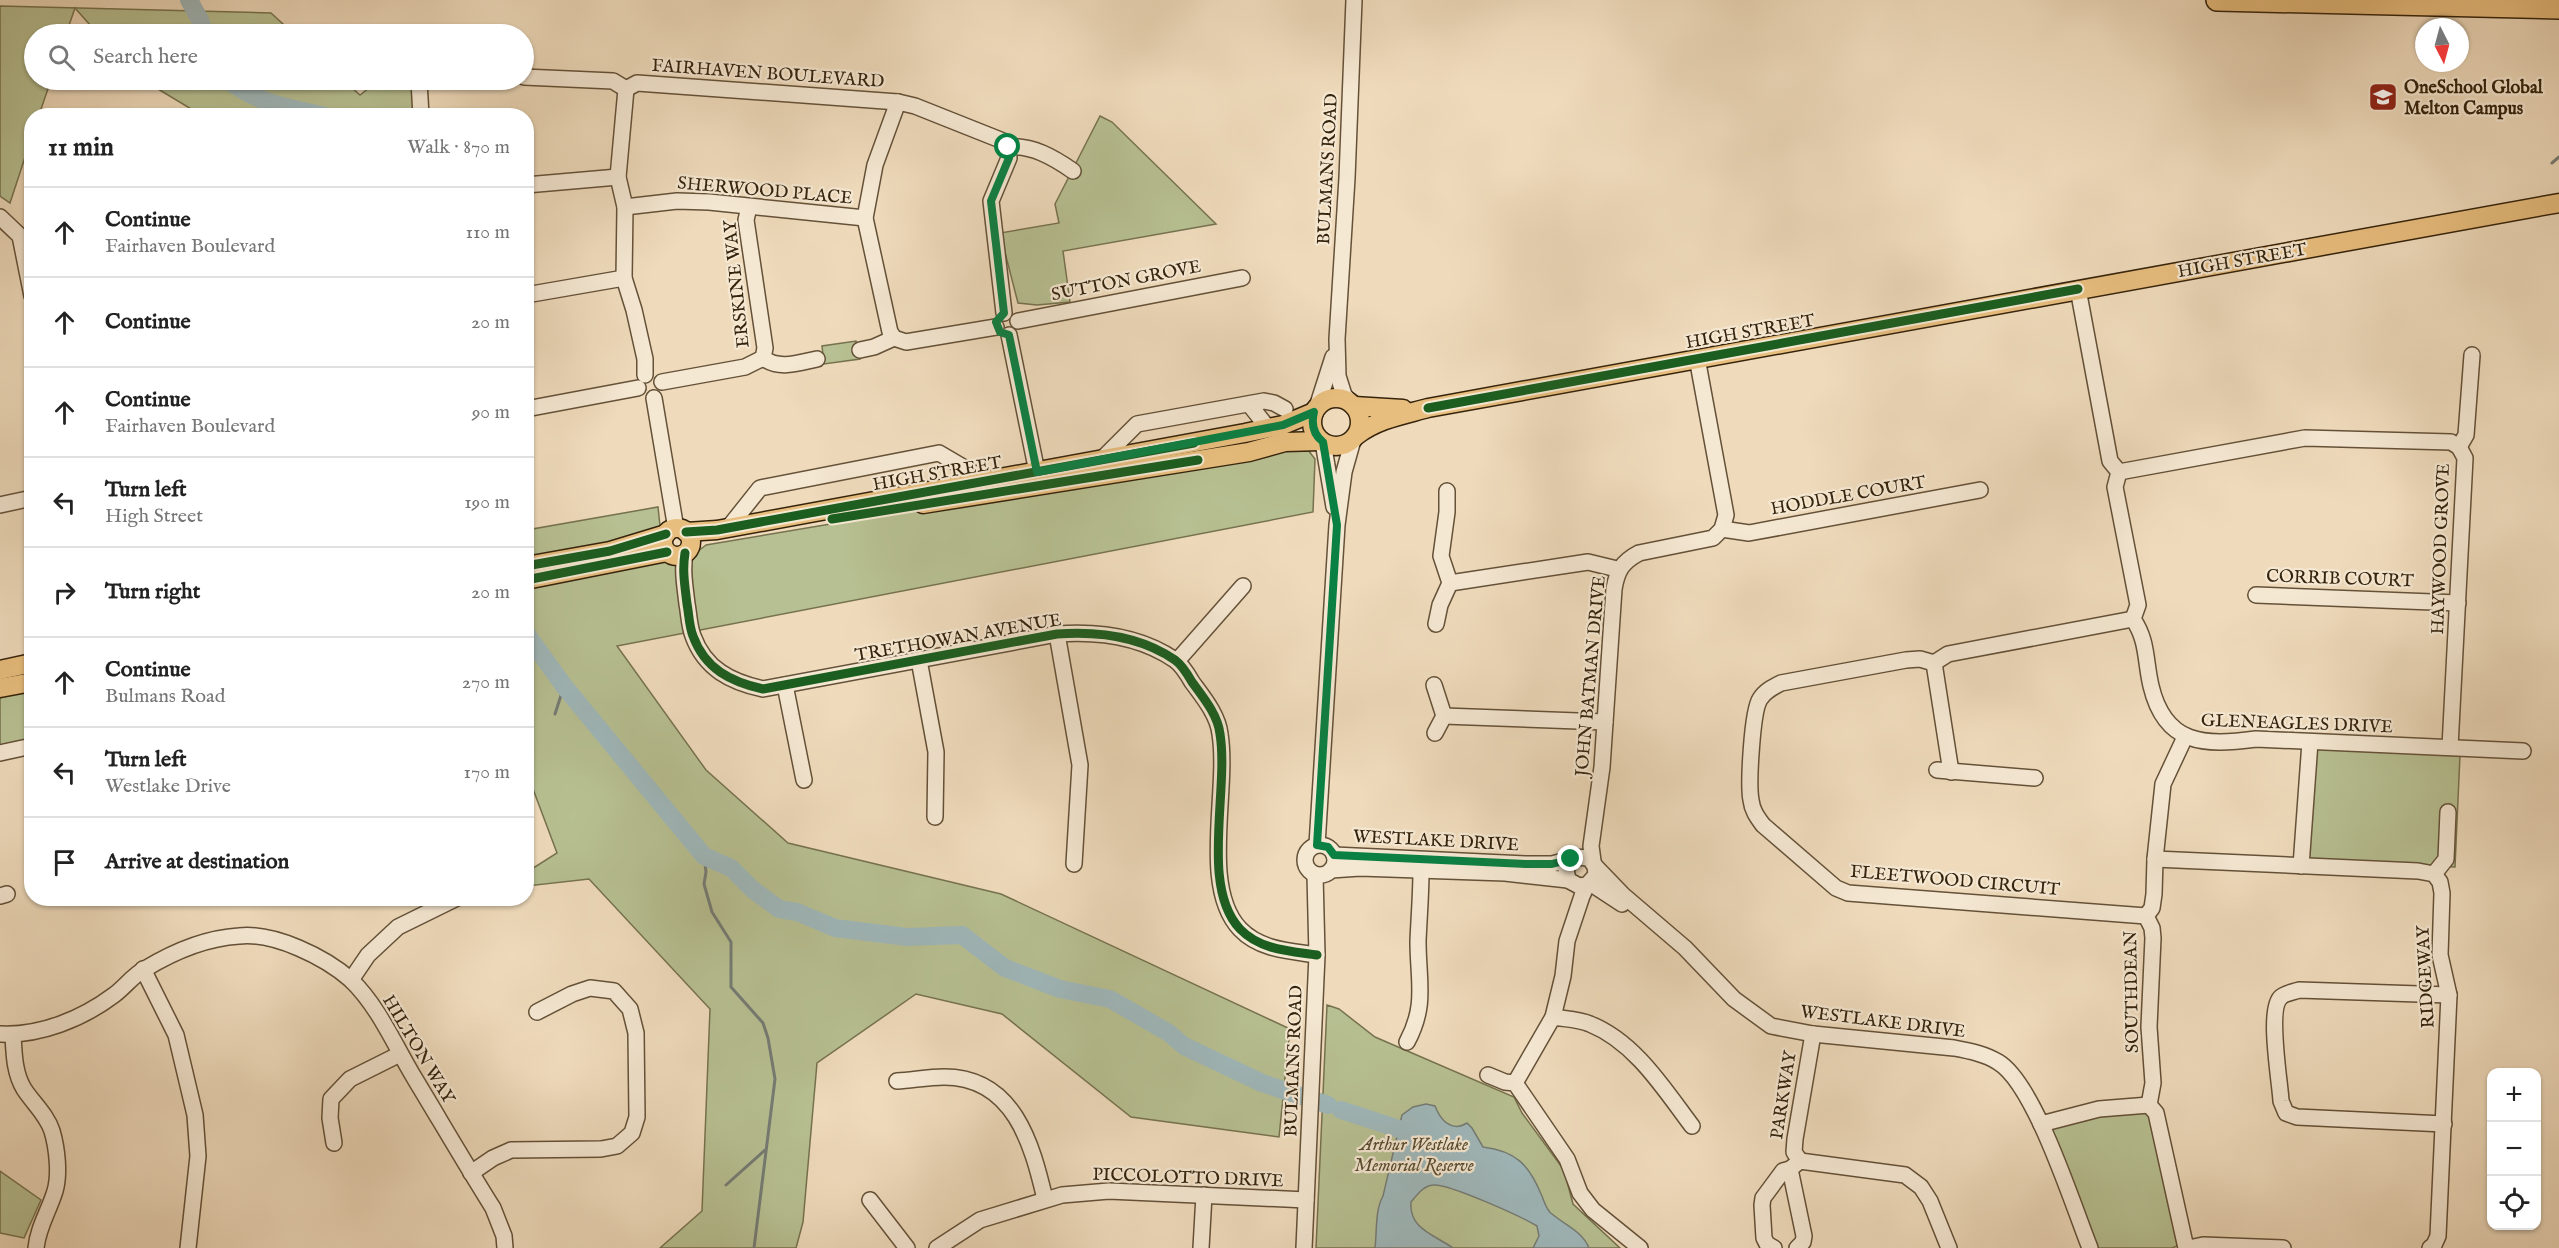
<!DOCTYPE html>
<meta charset="utf-8">
<style>
body{margin:0;font-family:"IM FELL English",serif;background:#f2f2f2;color:#222}
.controls{position:absolute;right:18px;bottom:18px;display:grid;overflow:hidden;border-radius:12px;box-shadow:0 2px 4px #0004}
.controls button{width:54px;height:54px;display:grid;place-items:center;padding:0;border:0;border-bottom:2px solid #e0e0e0;background:#fff;color:#222;font:30px sans-serif}
.compass{position:absolute;left:2415px;top:18px;width:54px;height:54px;border-radius:50%;background:#fff;box-shadow:0 2px 4px #0004;rotate:174deg}
.stop{position:absolute;width:18px;height:18px;margin:-14px;border:4px solid #0b8043;border-radius:50%;background:#fff}
.stop.end{background:#0b8043;border-color:#fff;box-shadow:0 2px 6px #0008}
.list{margin:0;padding:0;list-style:none}
h2{display:flex;justify-content:space-between;align-items:center;height:78px;margin:0;padding:0 24px;font-size:26px}
h2 small{font-size:20px;font-weight:400;color:#767676}
.list li{display:grid;grid-template-columns:39px 1fr auto;gap:18px;align-items:center;box-sizing:border-box;height:90px;padding:0 24px;border-top:2px solid #e0e0e0}
.list b{display:block;font-size:22px;white-space:nowrap}
.list p{margin:0;font-size:20px;white-space:nowrap;color:#767676}
.list em{font-size:20px;font-style:normal;color:#767676}
.icon{flex:none;width:33px;height:33px;fill:none;stroke:currentColor;stroke-width:2;stroke-linecap:round;stroke-linejoin:round}
.map{position:relative;flex:none;width:2559px;height:1248px;overflow:hidden}
.search{position:absolute;background:#fff;box-shadow:0 2px 4px #0004;left:24px;top:24px;width:510px;height:66px;display:flex;align-items:center;gap:15px;box-sizing:border-box;padding:0 21px;border-radius:33px;color:#767676;font-size:22px}
.panel{position:absolute;background:#fff;box-shadow:0 2px 4px #0004;left:24px;top:108px;width:510px;height:798px;border-radius:24px}
.map>svg:first-child{display:block}
.green{fill:#b7c092;stroke:#76724f;stroke-width:1.5}
.water{fill:#9fb8bb;stroke:#757c75;stroke-width:1.5}
.lines{fill:none;stroke-linecap:round;stroke-linejoin:round}
.stream{stroke:#757c75;stroke-width:3}
.river{stroke:#9fb8bb;stroke-width:18}
.minor-casing{stroke:#645138;stroke-width:18}
.major-casing{stroke:#35230c;stroke-width:21}
.highway-casing{stroke:#35230c;stroke-width:24}
.minor{stroke:#f5e8d3;stroke-width:15}
.major{stroke:#e8be7e;stroke-width:18}
.highway{stroke:#e8be7e;stroke-width:21}
.cycleway-casing{stroke:#f5e8d3;stroke-width:13}
.cycleway{stroke:#1b5e20;stroke-width:9}
.route{stroke:#0b8043;stroke-width:8}
.labels{text-anchor:middle;stroke-width:4.5;stroke-linejoin:round;paint-order:stroke}
.street-label{font-size:18px;fill:#35230c;stroke:#f5e8d3}
.poi-label{font-size:18px;font-weight:bold;fill:#35230c;stroke:#f5e8d3;text-anchor:start}
.park-label{font-size:18px;font-style:italic;fill:#564a2e;stroke:#f5e8d3}
</style>
<div class="map">
<svg width="2559" height="1248" viewBox="0 0 2559 1248">
<rect width="100%" height="100%" fill="#efdbbc"/>
<filter id="stains"><feTurbulence type="fractalNoise" baseFrequency=".00333" numOctaves="4"/><feColorMatrix values="0 0 0 0 .2 0 0 0 0 .09 0 0 0 0 .02 0 0 0 .5 -.17"/></filter>
<radialGradient id="worn" r=".72"><stop offset=".6" stop-color="#630" stop-opacity="0"/><stop offset="1" stop-color="#630" stop-opacity=".3"/></radialGradient>
<g class="green">
<path d="M0 6 271 13 294 34H98L75 8 66 34H34V80H51L39 115 32 116 31 139 10 203 0 196Z"/>
<path d="M143 80H343L360 95 379 80H413L416 115H201Z"/>
<path d="M1100 116 1112 122 1216 224 1063 251 1070 302 1037 305 1018 303 1000 233 1059 223 1055 204Z"/>
<path d="M856 341 860 359 824 364 822 346Z"/>
<path d="M1294 446 1308 450 1315 459 1313 512 617 646 706 770 788 843 1001 894 1290 1029 1279 1137 1131 1117 1002 1014 916 994 817 1063 803 1222 796 1248H660L702 1211 710 1009 589 879 527 886V872L557 853 527 773V530L658 507 660 526 658 558C678 564 690 558 706 545Z"/>
<path d="M31 685V751L0 757V691Z"/>
<path d="M2314 748 2460 755 2455 867 2308 860Z"/>
<path d="M1327 1005 1339 1009 1375 1037 1514 1097 1522 1113 1564 1170 1573 1204 1620 1248H1316Z"/>
<path d="M2146 1112 2151 1120 2180 1245 2172 1248H2097L2048 1122Z"/>
<path d="M0 1171 41 1200 24 1238 0 1233Z"/>
</g>
<path class="water" d="M1426 1104 1435 1106C1440 1119 1451 1133 1467 1123L1472 1128 1483 1147C1516 1151 1529 1165 1541 1194 1544 1200 1546 1210 1552 1214 1565 1225 1582 1231 1589 1248H1533L1539 1236 1537 1226C1522 1217 1448 1183 1433 1185 1423 1186 1417 1195 1411 1202 1409 1229 1433 1234 1453 1248H1375C1377 1231 1375 1210 1383 1196L1402 1115 1413 1107Z"/>
<g class="lines">
<g class="stream">
<path d="M2552 163 2559 157"/>
<path d="M555 714 564 686"/>
<path d="M704 856 706 872 704 884 712 912 731 942V987L763 1023 768 1038 775 1079 754 1248"/>
<path d="M726 1185 765 1150"/>
</g>
<g class="river">
<path d="M189 0 200 20 205 34"/>
<path d="M228 80C258 104 288 107 325 116"/>
<path d="M526 633 564 686 704 856 731 868 752 889 779 909 797 912 835 928 907 937 962 935 1005 968 1060 989 1110 999 1169 1033 1184 1046 1262 1083 1328 1105"/>
<path d="M1341 1110 1399 1129"/>
</g>
<g class="minor-casing">
<g id="minor">
<path d="M524 77 613 81 626 89"/>
<path d="M626 89 637 83 898 102 915 106 1003 141 1008 147 1009 158 991 201 1004 313"/>
<path d="M626 89 618 177 625 207 624 278 634 310 645 359V375"/>
<path d="M898 102 875 165 865 218 890 332 894 338 906 342 996 327"/>
<path d="M421 116 419 81 421 80"/>
<path d="M1008 147C1032 145 1053 157 1073 171"/>
<path d="M526 185 618 177"/>
<path d="M625 207 677 201 709 202 865 218"/>
<path d="M0 217 20 236 32 296"/>
<path d="M2078 289 2110 461 2119 472 2115 487 2138 605 2133 619C2148 641 2145 661 2151 686 2165 745 2204 746 2256 739L2523 751"/>
<path d="M526 295 624 278"/>
<path d="M1018 321 1242 278"/>
<path d="M1009 335 1037 472"/>
<path d="M860 350 874 347 894 338"/>
<path d="M763 358C779 370 798 363 817 359"/>
<path d="M662 382 745 367 763 358 765 348 746 220 749 207"/>
<path d="M654 398 676 529"/>
<path d="M1351 403 1344 395 1338 376 1337 339 1347 178 1354 0"/>
<path d="M1249 404 1268 428"/>
<path d="M1317 407 1333 357"/>
<path d="M526 409 638 388"/>
<path d="M1323 442 1334 507"/>
<path d="M2459 447 2466 435 2472 355"/>
<path d="M1101 460 1137 424 1264 401 1274 403 1285 409"/>
<path d="M2119 472 2305 438 2451 442 2459 447 2465 458 2450 747"/>
<path d="M0 505 32 498"/>
<path d="M729 527 760 488 939 453 985 480"/>
<path d="M1722 529 1749 533 1980 490"/>
<path d="M685 553C682 571 685 586 687 604 689 614 689 626 693 636 705 669 731 682 763 689L1057 634C1098 631 1140 636 1175 660 1182 665 1188 675 1192 682 1203 697 1218 715 1220 734 1229 790 1200 887 1240 929 1260 950 1290 951 1317 955"/>
<path d="M1450 583 1588 562 1617 569"/>
<path d="M2256 595 2458 603"/>
<path d="M2133 619 1948 654 1934 663 1920 659 1906 660 1781 683C1773 687 1765 691 1760 699 1752 711 1748 785 1751 800 1752 810 1757 817 1763 825L1836 888 1848 893 2146 916"/>
<path d="M1436 624 1440 605 1450 583 1441 556 1447 512V491"/>
<path d="M1057 634 1080 765 1074 864"/>
<path d="M919 660 936 752 935 817"/>
<path d="M1177 661 1243 586"/>
<path d="M1934 663 1951 772"/>
<path d="M785 685 804 780"/>
<path d="M1434 685 1444 716 1435 733"/>
<path d="M1444 716 1605 722"/>
<path d="M2185 737 2163 784 2155 859 2154 894 2152 908 2146 916 2152 928 2153 938 2149 1027 2153 1083 2149 1105 2156 1113 2186 1248"/>
<path d="M0 753 32 746"/>
<path d="M1937 770 2035 778"/>
<circle cx="1320" cy="860" r="15"/>
<path d="M1317 845 1337 525 1344 472 1353 440"/>
<path d="M1334 855 1526 864H1552L1571 859"/>
<path d="M2155 859 2418 871 2434 874 2440 882 2442 893 2440 955 2449 995 2438 1236 2434 1245 2430 1248"/>
<path d="M1593 861 1591 846 1602 767 1614 589C1617 571 1622 562 1639 553L1713 538 1722 529 1726 515 1697 358"/>
<path d="M1595 866 1623 895 1685 948 1734 999 1771 1026 1813 1034 1954 1048C1970 1051 1985 1054 1998 1062 2035 1084 2073 1206 2090 1248"/>
<path d="M2301 866 2310 742"/>
<path d="M1331 870 1360 868 1505 873 1568 880"/>
<path d="M2434 874 2446 859 2448 812"/>
<path d="M1590 883 1622 904"/>
<path d="M0 896 7 894"/>
<path d="M143 969 176 1035 195 1115 198 1156 188 1248"/>
<path d="M351 980 368 955 398 927 457 898"/>
<path d="M1553 1017C1565 1019 1579 1019 1590 1024 1635 1042 1664 1089 1692 1126"/>
<path d="M0 1034C40 1036 82 1019 114 995 125 987 133 975 145 969 173 952 206 938 239 936 274 932 325 957 351 980 379 1007 395 1046 415 1079 441 1122 466 1165 493 1208L504 1236 505 1248"/>
<path d="M13 1035C14 1052 14 1073 24 1089 33 1103 47 1115 52 1131 57 1148 60 1174 55 1191 49 1211 38 1227 36 1248"/>
<path d="M1407 1042C1427 1005 1418 981 1418 941 1419 917 1421 894 1421 870"/>
<path d="M1488 1075 1505 1082 1515 1083 1567 1159 1580 1193 1593 1210 1640 1248"/>
<path d="M897 1081C913 1080 929 1077 944 1077 1014 1077 1032 1144 1045 1199"/>
<path d="M1515 1083 1553 1017 1563 976 1567 941 1582 896 1587 885 1596 875 1595 866 1589 858 1574 857 1566 869 1568 880 1579 886 1587 885"/>
<path d="M2041 1124 2099 1109 2149 1105"/>
<path d="M2444 1124 2297 1117 2286 1113 2281 1101C2280 1081 2267 1009 2281 997 2285 993 2294 992 2299 990L2449 995"/>
<path d="M334 1143 330 1118 331 1099 350 1079 400 1054"/>
<path d="M1800 1161 1905 1175 1921 1187 1930 1201 1949 1248"/>
<path d="M1800 1161 1794 1152 1795 1139 1813 1034"/>
<path d="M1790 1169 1804 1236 1803 1242 1797 1248"/>
<path d="M471 1173 493 1158 511 1150 601 1149 617 1146 632 1133 637 1117 636 1033 630 1009 614 991 590 988 572 994 537 1012"/>
<path d="M870 1200 907 1248"/>
<path d="M937 1248 980 1220 1062 1195 1109 1191 1306 1200"/>
<path d="M1201 1248 1204 1195"/>
<path d="M1304 1248 1317 955 1315 875"/>
<path d="M1774 1248 1767 1244 1764 1238 1762 1205 1763 1198 1783 1171 1790 1169 1800 1161"/>
<path d="M2189 1248 2203 1245 2283 1248"/>
</g>
</g>
<g class="major-casing">
<g id="major">
<circle cx="1336" cy="422" r="24"/>
<path d="M1354 406 1403 409"/>
<path d="M1357 435C1378 419 1403 415 1428 408L2559 203"/>
<path d="M923 504 1249 452 1285 442 1321 441"/>
<circle cx="677" cy="542" r="14"/>
<path d="M686 532 717 530 1245 433 1283 425 1314 412"/>
<path d="M526 566 610 551 666 534"/>
<path d="M526 580 667 552"/>
<path d="M0 670 32 663"/>
<path d="M0 688 32 682"/>
</g>
</g>
<g class="highway-casing">
<path id="highway" d="M2217 0 2559 8"/>
</g>
<use href="#minor" class="minor"/>
<use href="#major" class="major"/>
<use href="#highway" class="highway"/>
<g class="cycleway-casing">
<g id="cycleway">
<path d="M1428 408 2078 289"/>
<path d="M832 519 1198 460"/>
<path d="M686 532 717 530 1194 443"/>
<path d="M685 553C682 571 685 586 687 604 689 614 689 626 693 636 705 669 731 682 763 689L1057 634C1098 631 1140 636 1175 660 1182 665 1188 675 1192 682 1203 697 1218 715 1220 734 1229 790 1200 887 1240 929 1260 950 1290 951 1317 955"/>
<path d="M526 566 610 551 666 534"/>
<path d="M526 580 667 552"/>
</g>
</g>
<use href="#cycleway" class="cycleway"/>
</g>
<g class="lines">
<path class="route" d="M1008 147 1009 158 991 201 1004 313 996 322 1000 332 1009 335 1037 472 1283 425 1314 412C1311 424 1313 434 1323 442L1337 525 1317 845 1328 847 1334 855 1526 864H1552L1571 859"/>
</g>
<defs>
<g id="school-square" transform="scale(1.5)"><rect x="-9" y="-9" width="18" height="18" rx="4" fill="#8f2418" stroke="#f5e8d3"/><path d="M0-5L7-2L0 1L-7-2ZM-4 1L0 2.5L4 1V4Q0 6-4 4Z" fill="#fff"/></g>
</defs>
<g fill-rule="evenodd">
<use href="#school-square" x="2383" y="97"/>
</g>
<g class="labels">
<g class="street-label">
<text transform="translate(768 73) rotate(4)" y="6">FAIRHAVEN BOULEVARD</text>
<text transform="translate(1327 169) rotate(-87)" y="6">BULMANS ROAD</text>
<text transform="translate(765 190) rotate(5)" y="6">SHERWOOD PLACE</text>
<text transform="translate(2242 260) rotate(-10)" y="6">HIGH STREET</text>
<text transform="translate(1126 280) rotate(-11)" y="6">SUTTON GROVE</text>
<text transform="translate(736 284) rotate(-96)" y="6">ERSKINE WAY</text>
<text transform="translate(1750 331) rotate(-10)" y="6">HIGH STREET</text>
<text transform="translate(937 473) rotate(-10)" y="6">HIGH STREET</text>
<text transform="translate(1848 495) rotate(-10)" y="6">HODDLE COURT</text>
<text transform="translate(2440 549) rotate(-88)" y="6">HAYWOOD GROVE</text>
<text transform="translate(2340 578) rotate(2)" y="6">CORRIB COURT</text>
<text transform="translate(958 637) rotate(-10)" y="6">TRETHOWAN AVENUE</text>
<text transform="translate(1590 676) rotate(-85)" y="6">JOHN BATMAN DRIVE</text>
<text transform="translate(2297 723) rotate(2)" y="6">GLENEAGLES DRIVE</text>
<text transform="translate(1436 840) rotate(3)" y="6">WESTLAKE DRIVE</text>
<text transform="translate(1955 880) rotate(5)" y="6">FLEETWOOD CIRCUIT</text>
<text transform="translate(2425 977) rotate(-93)" y="6">RIDGEWAY</text>
<text transform="translate(2131 992) rotate(-91)" y="6">SOUTHDEAN</text>
<text transform="translate(1883 1021) rotate(7)" y="6">WESTLAKE DRIVE</text>
<text transform="translate(419 1049) rotate(59)" y="6">HILTON WAY</text>
<text transform="translate(1293 1061) rotate(-88)" y="6">BULMANS ROAD</text>
<text transform="translate(1783 1095) rotate(-81)" y="6">PARKWAY</text>
<text transform="translate(1188 1177) rotate(2)" y="6">PICCOLOTTO DRIVE</text>
</g>
<g class="poi-label">
<text x="2404" y="93">OneSchool Global<tspan x="2404" dy="21">Melton Campus</tspan></text>
</g>
<g class="park-label">
<text x="1414" y="1150">Arthur Westlake<tspan x="1414" dy="21">Memorial Reserve</tspan></text>
</g>
</g>
<rect width="100%" height="100%" filter="url(#stains)"/>
<rect width="100%" height="100%" fill="url(#worn)"/>
</svg>
<div class="controls">
<button>+</button>
<button>−</button>
<button><svg class="icon" aria-label="locate" viewBox="0 0 24 24"><circle cx="12" cy="12" r="6"/><path d="M12 2v4M12 18v4M2 12h4M18 12h4"/></svg></button>
</div>
<svg class="compass" viewBox="-18 -18 36 36"><path d="M0-13l5 13h-10z" fill="#e53935"/><path d="M0 13l5-13h-10z" fill="#767676"/></svg>
<div class="stop" style="left:1008px;top:147px"></div>
<div class="stop end" style="left:1571px;top:859px"></div>
<div class="search"><svg class="icon" aria-label="search" viewBox="0 0 24 24"><circle cx="10" cy="10" r="6"/><path d="M15 15l6 6"/></svg>Search here</div>
<section class="panel">
<h2>11 min<small>Walk · 870 m</small></h2>
<ul class="list">
<li><svg class="icon" aria-label="ahead" viewBox="0 0 24 24"><path d="M12 20V5M6 11l6-6 6 6"/></svg><div><b>Continue</b><p>Fairhaven Boulevard</p></div><em>110 m</em></li>
<li><svg class="icon" aria-label="ahead" viewBox="0 0 24 24"><path d="M12 20V5M6 11l6-6 6 6"/></svg><div><b>Continue</b></div><em>20 m</em></li>
<li><svg class="icon" aria-label="ahead" viewBox="0 0 24 24"><path d="M12 20V5M6 11l6-6 6 6"/></svg><div><b>Continue</b><p>Fairhaven Boulevard</p></div><em>90 m</em></li>
<li><svg class="icon" aria-label="left" viewBox="0 0 24 24"><path d="M17 20v-9H6M10 6l-5 5 5 5"/></svg><div><b>Turn left</b><p>High Street</p></div><em>190 m</em></li>
<li><svg class="icon" aria-label="right" viewBox="0 0 24 24"><path d="M7 20v-9h11M14 6l5 5-5 5"/></svg><div><b>Turn right</b></div><em>20 m</em></li>
<li><svg class="icon" aria-label="ahead" viewBox="0 0 24 24"><path d="M12 20V5M6 11l6-6 6 6"/></svg><div><b>Continue</b><p>Bulmans Road</p></div><em>270 m</em></li>
<li><svg class="icon" aria-label="left" viewBox="0 0 24 24"><path d="M17 20v-9H6M10 6l-5 5 5 5"/></svg><div><b>Turn left</b><p>Westlake Drive</p></div><em>170 m</em></li>
<li><svg class="icon" aria-label="arrive" viewBox="0 0 24 24"><path d="M6 21V4h12l-3 4 3 4H6"/></svg><div><b>Arrive at destination</b></div></li>
</ul>
</section>
</div>
